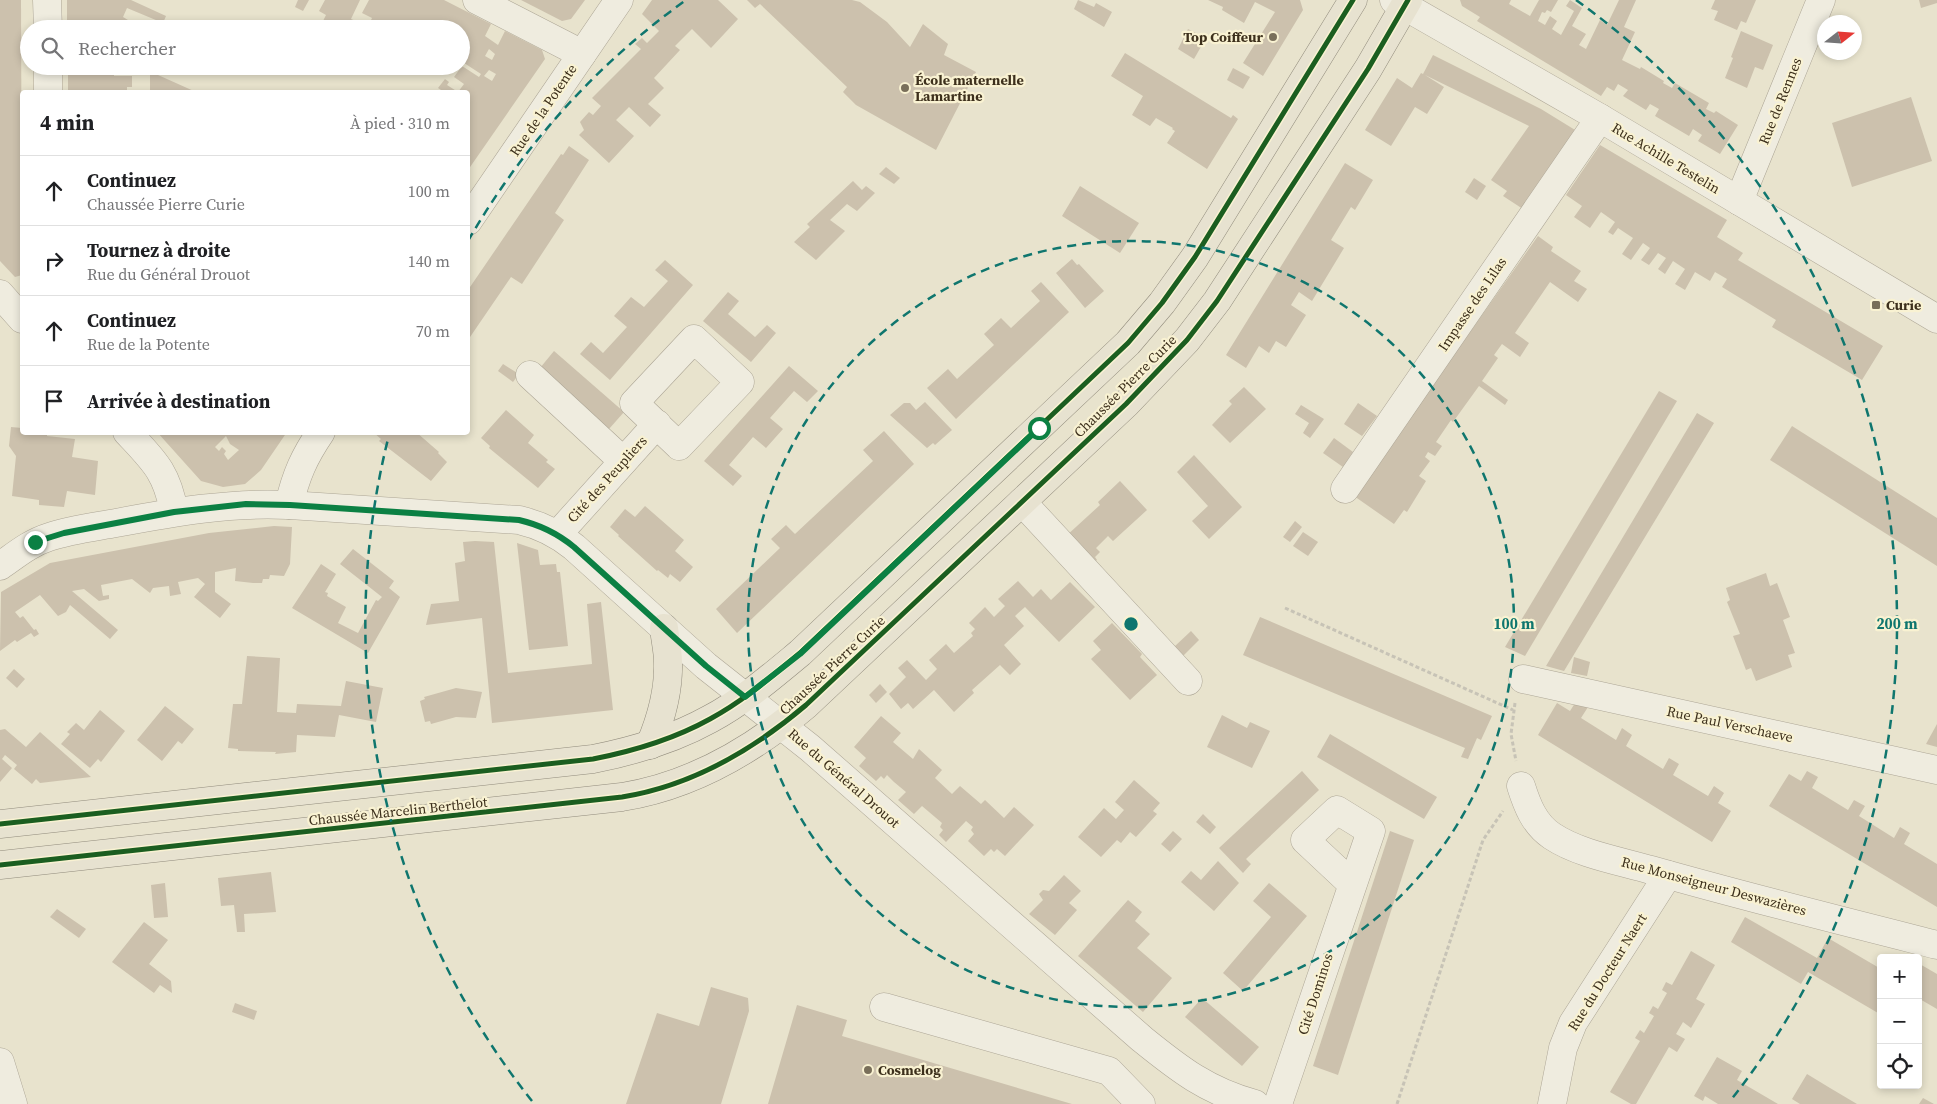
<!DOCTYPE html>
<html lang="fr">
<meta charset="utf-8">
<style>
body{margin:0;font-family:"Source Serif 4",serif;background:#f6f6f6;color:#202124}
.controls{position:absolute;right:15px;bottom:15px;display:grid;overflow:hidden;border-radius:5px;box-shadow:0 2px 8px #0003}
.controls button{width:45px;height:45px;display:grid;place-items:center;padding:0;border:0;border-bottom:1px solid #e0e0e0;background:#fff;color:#202124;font:25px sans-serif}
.compass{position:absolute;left:1817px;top:15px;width:45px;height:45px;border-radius:50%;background:#fff;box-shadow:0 2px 8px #0003;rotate:73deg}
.stop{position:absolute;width:15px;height:15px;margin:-11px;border:4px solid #0b8043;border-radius:50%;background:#fff}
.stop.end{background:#0b8043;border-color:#fff;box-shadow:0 1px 5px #0008}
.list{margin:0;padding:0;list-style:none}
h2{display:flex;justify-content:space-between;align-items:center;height:65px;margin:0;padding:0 20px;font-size:21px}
h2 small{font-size:16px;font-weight:400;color:#757577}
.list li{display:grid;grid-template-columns:32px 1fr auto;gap:15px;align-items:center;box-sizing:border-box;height:70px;padding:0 20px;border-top:1px solid #e0e0e0}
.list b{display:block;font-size:19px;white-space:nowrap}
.list p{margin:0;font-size:16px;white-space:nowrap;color:#757577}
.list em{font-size:16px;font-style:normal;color:#757577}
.icon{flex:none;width:28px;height:28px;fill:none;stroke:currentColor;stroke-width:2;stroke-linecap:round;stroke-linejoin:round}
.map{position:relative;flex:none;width:1937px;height:1104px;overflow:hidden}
.search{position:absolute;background:#fff;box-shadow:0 2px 8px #0003;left:20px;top:20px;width:450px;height:55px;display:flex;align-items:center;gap:12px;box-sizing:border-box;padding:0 18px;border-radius:28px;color:#757577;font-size:19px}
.panel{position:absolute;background:#fff;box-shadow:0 2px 8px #0003;left:20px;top:90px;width:450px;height:345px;border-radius:5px}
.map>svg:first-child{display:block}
.building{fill:#ccc1ad;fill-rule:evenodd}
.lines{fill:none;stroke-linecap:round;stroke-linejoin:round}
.minor-casing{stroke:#ada696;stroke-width:29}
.major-casing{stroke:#928c7d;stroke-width:29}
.path{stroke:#c7c3b6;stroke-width:3;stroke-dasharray:4 2.5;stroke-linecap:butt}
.minor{stroke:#efecdf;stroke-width:28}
.major{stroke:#e7e2d0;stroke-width:28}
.cycleway-casing{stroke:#f9f2d2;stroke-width:8}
.cycleway{stroke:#1b5e20;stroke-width:5}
.route{stroke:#0b8043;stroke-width:6}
.ring{fill:none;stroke:#0f766e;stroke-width:2.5;stroke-dasharray:9 6}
.poi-dot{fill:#796f5a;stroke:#f9f2d2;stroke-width:2}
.labels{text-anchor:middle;stroke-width:4.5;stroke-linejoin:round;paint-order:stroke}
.poi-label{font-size:14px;font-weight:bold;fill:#3d301c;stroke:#f9f2d2;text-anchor:start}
.street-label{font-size:14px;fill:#3d301c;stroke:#f9f2d2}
.centre{fill:#0f766e;stroke:#f9f2d2;stroke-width:2.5}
.ring-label{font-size:15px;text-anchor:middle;font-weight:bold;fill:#0f766e;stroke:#f9f2d2;stroke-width:4.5;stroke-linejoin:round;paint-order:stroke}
</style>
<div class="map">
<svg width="1937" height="1104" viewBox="0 0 1937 1104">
<rect width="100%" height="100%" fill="#e8e3cd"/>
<g class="building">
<path d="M0 0H21L22 275 15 277 0 261Z"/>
<path d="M67 0H131L166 16 163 23 127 8 123 17 128 20V29H67Z"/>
<path d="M298 0H309L303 11 295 7Z"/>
<path d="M325 0H360L351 19 358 22 355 27 341 20 336 29 322 23 326 15 319 11Z"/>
<path d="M369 0H444L491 24 485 36 498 45 505 31 542 50 545 59 468 170V92H444L438 88 445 79 449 82 447 85 458 92 464 84 454 77 462 66 479 77 481 74 461 61V29H391L384 25 382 29 374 27 373 29H367L372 18 362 13ZM489 49 495 54 492 60 485 56ZM489 70 496 74 492 81 484 76Z"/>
<path d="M521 0H585L571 19 562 21Z"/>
<path d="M652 0H718L738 19 711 48 692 29 675 46 680 50 654 78 664 88 648 104 661 115 650 127 629 107 616 120 634 136 609 163 579 135 584 130 580 122 589 112 593 115 601 106 592 98 641 49 635 44 642 38 647 43 659 31 642 14Z"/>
<path d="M747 0H852L860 2 887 22 910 47 923 24 948 44 944 55 976 72 936 150 856 105 843 92 847 87 760 4 755 8Z"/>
<path d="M1078 0 1094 7 1096 3 1112 12 1104 27 1074 9Z"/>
<path d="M1208 0H1300L1303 10 1263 76 1243 63 1275 12 1255 2 1244 23 1222 10 1223 7Z"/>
<path d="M1460 0H1511L1509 4 1530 16 1539 0H1558L1551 12 1547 10 1545 13 1542 12 1538 21 1545 25 1550 16 1557 21 1552 29 1561 35 1574 11 1566 6 1570 0 1582 8 1572 26 1586 34 1579 45 1586 49 1600 20 1607 25 1619 0H1636L1624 27 1635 32 1622 60 1640 69 1641 67 1664 81 1663 83 1672 88 1675 83 1709 103 1706 109 1714 113 1716 111 1738 125 1720 154 1698 141 1702 135 1693 129 1689 136 1655 116 1659 109 1650 104 1646 110 1623 96 1628 90 1618 84 1614 91 1607 87 1601 96 1477 21 1480 17 1462 6Z"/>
<path d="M1715 0H1756L1746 23 1741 21 1737 30 1714 20 1718 11 1711 9Z"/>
<path d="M1919 0H1937V3L1921 8Z"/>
<path d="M1188 29 1206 38 1194 59 1178 49Z"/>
<path d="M1741 31 1773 45 1763 70 1755 67 1747 88 1725 78 1733 58 1731 57Z"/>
<path d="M1125 53 1231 118 1233 115 1238 119 1207 169 1167 143 1175 131 1172 129 1173 128 1156 118 1150 126 1132 115 1143 96 1111 76Z"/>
<path d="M1433 55 1541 109 1580 133 1526 211 1503 196 1507 191 1491 180 1529 126 1425 75 1444 87 1427 114 1415 107 1391 146 1365 130 1397 78 1412 88 1421 73 1423 74Z"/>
<path d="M68 66H127V70H114V76H132V87H127V92H68Z"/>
<path d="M135 66H158V75L196 92H159L150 91V73L135 71Z"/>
<path d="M1233 68 1250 77 1243 89 1227 80Z"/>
<path d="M1911 97 1932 161 1852 187 1832 123Z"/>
<path d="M1600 145 1727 220 1717 237 1743 253 1738 260 1883 346 1862 380 1772 327 1776 320 1722 287 1727 279 1715 272 1710 281 1695 272 1685 290 1675 284 1685 269 1673 261 1665 274 1658 269 1666 258 1658 253 1649 265 1641 260 1650 248 1643 243 1631 260 1622 254 1633 238 1618 228 1613 235 1608 232 1615 222 1601 212 1590 228 1574 217 1582 206 1566 195Z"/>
<path d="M569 146 589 160 555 213 564 220 522 284 511 277 468 340V290L561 154 563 155Z"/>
<path d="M1345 163 1373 180 1355 210 1351 207 1331 240 1344 248 1312 301 1299 292 1291 305 1306 315 1286 347 1276 341 1269 353 1259 346 1246 368 1226 355Z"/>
<path d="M886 167 900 178 894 184 879 174Z"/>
<path d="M1474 178 1486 186 1477 200 1465 192Z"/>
<path d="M853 181 862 190 866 186 875 193 857 211 847 204 830 220 845 231 816 260 794 242 810 227 807 224Z"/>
<path d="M1080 186 1139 223 1120 253 1062 216Z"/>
<path d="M1538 236 1553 247 1551 251 1581 271 1574 281 1587 289 1578 302 1550 282 1515 333 1529 343 1520 357 1502 344 1494 355 1498 358 1482 381 1508 400 1505 405 1479 386 1453 422 1451 420 1436 442 1442 446 1435 456 1428 452 1425 457 1430 461 1419 476 1426 481 1407 512 1404 510 1394 524 1354 496Z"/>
<path d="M1072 259 1077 265 1079 264 1104 291 1085 308 1056 273Z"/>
<path d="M665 260 693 285 610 380 580 354 591 342 603 353 627 327 614 316 631 297 644 307 668 281 655 270Z"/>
<path d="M1041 282 1069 312 956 419 927 388 948 369 957 379 994 345 984 334 1001 318 1011 328 1040 301 1031 291Z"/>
<path d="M728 292 739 301 728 314 755 337 767 325 776 333 751 362 703 321Z"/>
<path d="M554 351 624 412 609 429 540 368Z"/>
<path d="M503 364 519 374 513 382 498 371Z"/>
<path d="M789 366 818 391 807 402 794 391 770 418 783 429 766 448 753 437 729 465 742 476 733 486 704 461Z"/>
<path d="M1244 387 1266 409 1230 443 1212 425 1232 404 1229 401Z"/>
<path d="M1659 391 1677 401 1525 656 1505 647Z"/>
<path d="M925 402 952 430 935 445 933 443 927 448 890 415 904 403H910L916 410Z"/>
<path d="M1358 403 1377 416 1362 436 1344 424Z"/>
<path d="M1301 405 1324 419 1310 438 1303 433 1309 423 1295 414Z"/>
<path d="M506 410 534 435 528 443 548 460 546 462 555 469 538 488 489 448 490 446 481 438Z"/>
<path d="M1697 413 1714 423 1564 671 1546 666Z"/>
<path d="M1792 426 1937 518V566L1770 460Z"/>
<path d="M11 427 22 428V432H47V436L75 439 72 457 98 461 95 495 67 491 64 507 39 505V500L12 496 16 456 9 446Z"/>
<path d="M884 431 914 464 737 633 716 609 780 548 771 539 786 525 795 534 873 461 863 450Z"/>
<path d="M157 432H287L261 470 245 484 223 487 201 481ZM226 436 230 444 239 450 228 460 224 454 226 451 222 447 219 451 215 447Z"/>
<path d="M373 432H416L439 452 438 453 447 462 431 481 379 441 381 439Z"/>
<path d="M1334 438 1353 452 1343 467 1323 453Z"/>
<path d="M1194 455 1242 507 1209 539 1192 521 1208 506 1177 472Z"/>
<path d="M1120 481 1147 510 1113 541 1108 536 1096 548 1100 552 1095 557 1097 560 1091 565 1065 537 1100 505 1098 502Z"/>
<path d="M645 506 684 540 675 551 693 567 680 582 670 574 668 578 658 570 657 571 618 536 619 535 610 527 625 509 635 517Z"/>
<path d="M1295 521 1302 527 1290 542 1283 537Z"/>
<path d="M274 526 292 527 290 564 284 576 270 575 269 579H263L262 583H253L235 581 236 568 215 572V592L231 604 220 618 194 597 205 584 198 578 178 582 181 594 170 596 169 586 153 588 150 593 132 579 101 585 103 596 109 595V599L99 601 84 589 72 591 118 630 110 639 70 605 66 612 58 616 40 595 15 612 20 618 23 616 34 630 36 629 39 634 34 637 31 633 17 642 15 640 0 651 1 592 50 563 209 533Z"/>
<path d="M1303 532 1318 542 1308 556 1293 546Z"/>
<path d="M475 541 494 542 508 673 592 664 587 604 601 602 613 710 492 723 482 618 426 625 431 604 459 601 455 563 465 561 463 542Z"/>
<path d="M517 543 538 550 540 565 556 564 557 572H560L568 646 529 650Z"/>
<path d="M353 549 394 581 389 588 400 597 368 653 292 608 321 564 336 574 325 592 328 593 327 596 346 607 338 623 358 633 376 600 378 601 382 597 340 564Z"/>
<path d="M1766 573 1770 586 1777 583 1790 617 1783 620 1795 653 1788 655 1792 667 1756 681 1751 668 1746 670 1733 636 1740 634 1727 602 1730 600 1726 588Z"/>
<path d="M1018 581 1033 597 1041 589 1051 600 1070 582 1095 607 1059 642 1025 607 1015 616 1024 626 1004 645 1021 664 1010 675 1000 665 972 690 974 693 954 712 934 690 913 709 908 703 901 709 889 694 906 677 898 668 907 660 926 680 937 669 929 660 946 644 954 653 973 636 971 633 975 629 969 623 985 607 994 617 1005 606 998 599Z"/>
<path d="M1260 617 1492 716 1481 740 1477 738 1468 759 1461 757 1465 748 1243 655Z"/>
<path d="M1112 623 1142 654 1140 657 1157 675 1130 700 1091 659 1101 650 1093 641Z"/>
<path d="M1191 631 1199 640 1183 656 1174 647Z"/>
<path d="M247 656 280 658 277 712 296 713 297 704 341 706 346 681 383 688 376 722 339 715 335 737 297 735 296 752 275 754 276 752 238 751V749L228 748 233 704H242Z"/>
<path d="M1574 657 1590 662 1587 676 1571 673Z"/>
<path d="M14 669 25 679 17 688 6 678Z"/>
<path d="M880 684 887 692 876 703 869 695Z"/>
<path d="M456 688 482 692 476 718 456 717 431 724 430 721 425 722 420 701 425 699 424 697Z"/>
<path d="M1577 700 1588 707 1581 718 1616 740 1622 728 1632 735 1626 746 1663 769 1669 758 1679 764 1673 775 1708 796 1714 786 1724 793 1718 803 1731 811 1712 842 1538 735 1557 703 1570 711Z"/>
<path d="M165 706 194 729 182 744 178 741 162 761 137 740Z"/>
<path d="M100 710 125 731 101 762 98 759 90 768 61 744 70 734 67 732 76 723 84 730Z"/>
<path d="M1222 715 1247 728 1250 722 1270 731 1252 768 1207 747Z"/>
<path d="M881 716 901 733 893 742 913 759 919 749 942 770 935 778 952 794 960 786 981 804 985 800 1004 818 1014 807 1034 825 1005 856 997 849 994 852 991 849 984 856 968 841 974 834 971 830 973 827 966 821 946 842 939 835 943 830 940 827 942 823 922 806 914 814 898 800 906 792 894 782 887 775 884 779 881 776 876 781 859 766 866 758 854 747Z"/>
<path d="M1937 724V747L1926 744Z"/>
<path d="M5 729 26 747 40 732 91 777 40 783 36 779 32 784 14 769 17 765 5 755 2 759 12 768 0 782V730Z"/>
<path d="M1330 734 1437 797 1424 819 1317 757Z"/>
<path d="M1302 771 1319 790 1246 859 1251 864 1243 873 1219 848Z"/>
<path d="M1807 771 1818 777 1812 788 1848 810 1854 800 1865 806 1859 816 1894 838 1900 827 1910 833 1904 844 1937 864V907L1769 806 1789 774 1801 781Z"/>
<path d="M1134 780 1160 803 1153 811 1157 814 1136 837 1130 832 1121 843 1117 840 1101 857 1078 837 1104 808 1116 819 1124 810 1115 802Z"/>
<path d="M1203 814 1216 827 1210 834 1196 822Z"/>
<path d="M1173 831 1182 839 1170 852 1161 844Z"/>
<path d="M1390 831 1414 840 1338 1075 1313 1066Z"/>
<path d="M1218 861 1239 883 1214 911 1181 882 1191 871 1201 880Z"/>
<path d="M271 872 276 912 244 914 245 932H237L234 905 221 906 218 878Z"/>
<path d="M1064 875 1081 891 1069 903 1077 910 1055 935 1029 914 1043 900 1039 894 1043 890 1049 891Z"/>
<path d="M165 883 168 917 154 918 151 885Z"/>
<path d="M1269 883 1307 916 1243 991 1223 973 1271 917 1253 901Z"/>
<path d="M1128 900 1142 912 1135 921 1150 934 1137 948 1172 978 1143 1012 1078 956Z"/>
<path d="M57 909 86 929 79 938 50 917Z"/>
<path d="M1745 917 1817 958 1828 938 1881 969V1009L1878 1013 1808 972 1801 984 1731 942Z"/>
<path d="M144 922 168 940 149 964 171 981 172 993 160 985 154 993 112 962Z"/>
<path d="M1691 951 1715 965 1696 999 1705 1004 1691 1028 1683 1022 1676 1034 1685 1039 1677 1052 1669 1047 1636 1104H1631L1610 1092 1640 1041 1635 1038 1640 1030 1644 1033 1654 1016 1649 1013 1653 1006 1658 1009 1667 993 1662 990 1666 982 1672 985Z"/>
<path d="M1918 963 1937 974V1009L1918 998Z"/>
<path d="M711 987 748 998 749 1011 721 1104H626L657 1013 699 1026Z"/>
<path d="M1202 998 1259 1047 1242 1066 1185 1017Z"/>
<path d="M235 1003 257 1011 254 1020 232 1012Z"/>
<path d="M797 1005 847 1020 842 1036 1072 1104H768Z"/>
<path d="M1717 1057 1742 1071 1737 1080 1778 1104H1718L1705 1096 1703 1101 1694 1096Z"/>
<path d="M1807 1074 1830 1088 1857 1104H1800L1792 1099Z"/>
<path d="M1923 1098 1934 1104H1919Z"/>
</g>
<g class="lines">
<g class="minor-casing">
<g id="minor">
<path d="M47 0 48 29"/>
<path d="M477 0 582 54"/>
<path d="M1394 0 1600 118 1937 319"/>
<path d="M48 66V92"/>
<path d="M1739 201 1821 0"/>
<path d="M468 221 619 0"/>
<path d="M0 294 22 319"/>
<path d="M694 339 740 382 679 446 634 403Z"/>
<path d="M530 375 623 461"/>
<path d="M127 432C154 461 167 472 174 512"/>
<path d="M1345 489 1600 118"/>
<path d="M1022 502 1188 681"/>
<path d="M289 505C296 475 304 457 321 432"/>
<path d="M558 534 657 424"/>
<path d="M0 566C16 555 30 543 49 537 70 530 94 527 116 523 174 512 230 502 289 505L519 520C541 525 557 533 574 547L706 666 810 748 1142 1039C1179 1069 1207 1091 1255 1104"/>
<path d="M1523 679 1937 770"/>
<path d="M1521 786C1527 805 1534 824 1552 836 1579 854 1620 861 1651 870 1746 897 1842 921 1937 945"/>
<path d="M884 1007 1109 1071 1141 1104"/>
<path d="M0 1062 13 1104"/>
<path d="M1278 1104 1371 831 1337 810 1305 840 1352 884"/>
<path d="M1552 1104 1563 1048 1573 1023 1668 875"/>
</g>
</g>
<g class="major-casing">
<g id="major">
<path d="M650 745C661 719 669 691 668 662 668 651 665 639 664 628"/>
<path d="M0 824 593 759C634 751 674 739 710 719 742 702 771 677 800 653L1128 343 1162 303 1195 257 1353 0"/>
<path d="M0 865 622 797C691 786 753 750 806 705L1126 404 1187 340 1217 301 1368 69 1408 0"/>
</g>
</g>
<g class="path">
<path d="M1285 608 1513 710"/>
<path d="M1515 703 1511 734 1516 761"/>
<path d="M1397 1104 1483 840 1503 811"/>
</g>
<use href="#minor" class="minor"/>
<use href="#major" class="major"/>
<g class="cycleway-casing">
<g id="cycleway">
<path d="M0 824 593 759C634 751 674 739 710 719 742 702 771 677 800 653L1128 343 1162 303 1195 257 1353 0"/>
<path d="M0 865 622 797C691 786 753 750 806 705L1126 404 1187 340 1217 301 1368 69 1408 0"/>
</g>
</g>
<use href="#cycleway" class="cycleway"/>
</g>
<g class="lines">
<path class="route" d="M35 542 64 533 174 512 246 504 290 505 519 520C541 525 557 533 574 547L706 666 745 697 800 654 1039 428"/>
</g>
<g class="ring">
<circle cx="1131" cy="624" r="383"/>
<path d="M532 1101A766 766 0 0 1 388 439M468 241A766 766 0 0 1 686 0M1576 0A766 766 0 0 1 1730 1101"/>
</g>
<g class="poi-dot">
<circle cx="1273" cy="37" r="5"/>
<circle cx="905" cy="88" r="5"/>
<rect x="1871" y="300" width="10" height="10" rx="2.5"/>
<circle cx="868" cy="1070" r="5"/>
</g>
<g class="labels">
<g class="poi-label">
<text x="1263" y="42" text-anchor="end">Top Coiffeur</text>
<text x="915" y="85">École maternelle<tspan x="915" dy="16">Lamartine</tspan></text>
<text x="1886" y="310">Curie</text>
<text x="878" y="1075">Cosmelog</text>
</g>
<g class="street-label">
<text transform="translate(1780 101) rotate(-68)" y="5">Rue de Rennes</text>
<text transform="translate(543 110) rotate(-56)" y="5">Rue de la Potente</text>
<text transform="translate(1666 158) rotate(31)" y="5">Rue Achille Testelin</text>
<text transform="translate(1472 304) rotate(-56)" y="5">Impasse des Lilas</text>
<text transform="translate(1125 386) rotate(-45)" y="5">Chaussée Pierre Curie</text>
<text transform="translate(607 479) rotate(-48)" y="5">Cité des Peupliers</text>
<text transform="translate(832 665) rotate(-43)" y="5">Chaussée Pierre Curie</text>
<text transform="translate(1730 724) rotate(12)" y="5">Rue Paul Verschaeve</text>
<text transform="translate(844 778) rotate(41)" y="5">Rue du Général Drouot</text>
<text transform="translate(398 811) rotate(-6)" y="5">Chaussée Marcelin Berthelot</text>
<text transform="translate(1714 886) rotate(15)" y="5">Rue Monseigneur Deswazières</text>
<text transform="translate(1607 972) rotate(-58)" y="5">Rue du Docteur Naert</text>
<text transform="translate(1315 994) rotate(-72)" y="5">Cité Dominos</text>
</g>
</g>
<circle cx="1131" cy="624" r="8" class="centre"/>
<g class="ring-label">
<text x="1514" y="629">100 m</text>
<text x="1897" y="629">200 m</text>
</g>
</svg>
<div class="controls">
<button>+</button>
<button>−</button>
<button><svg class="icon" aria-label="locate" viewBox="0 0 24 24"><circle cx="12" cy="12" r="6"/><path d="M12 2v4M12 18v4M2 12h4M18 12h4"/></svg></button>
</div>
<svg class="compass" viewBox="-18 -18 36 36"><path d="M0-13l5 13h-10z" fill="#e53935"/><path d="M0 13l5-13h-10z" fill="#757577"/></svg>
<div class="stop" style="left:1039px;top:428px"></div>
<div class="stop end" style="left:35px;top:542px"></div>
<div class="search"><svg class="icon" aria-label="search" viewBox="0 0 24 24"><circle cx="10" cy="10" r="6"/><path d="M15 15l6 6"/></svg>Rechercher</div>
<section class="panel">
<h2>4 min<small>À pied · 310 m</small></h2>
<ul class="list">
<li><svg class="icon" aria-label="ahead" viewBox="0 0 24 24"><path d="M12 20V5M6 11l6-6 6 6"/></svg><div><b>Continuez</b><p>Chaussée Pierre Curie</p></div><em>100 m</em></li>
<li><svg class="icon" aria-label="right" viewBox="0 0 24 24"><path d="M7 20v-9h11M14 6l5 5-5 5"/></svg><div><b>Tournez à droite</b><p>Rue du Général Drouot</p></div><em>140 m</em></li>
<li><svg class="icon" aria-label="ahead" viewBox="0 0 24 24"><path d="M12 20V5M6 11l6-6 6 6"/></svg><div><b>Continuez</b><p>Rue de la Potente</p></div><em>70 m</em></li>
<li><svg class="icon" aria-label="arrive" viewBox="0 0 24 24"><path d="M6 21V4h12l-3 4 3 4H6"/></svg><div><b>Arrivée à destination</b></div></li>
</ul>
</section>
</div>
